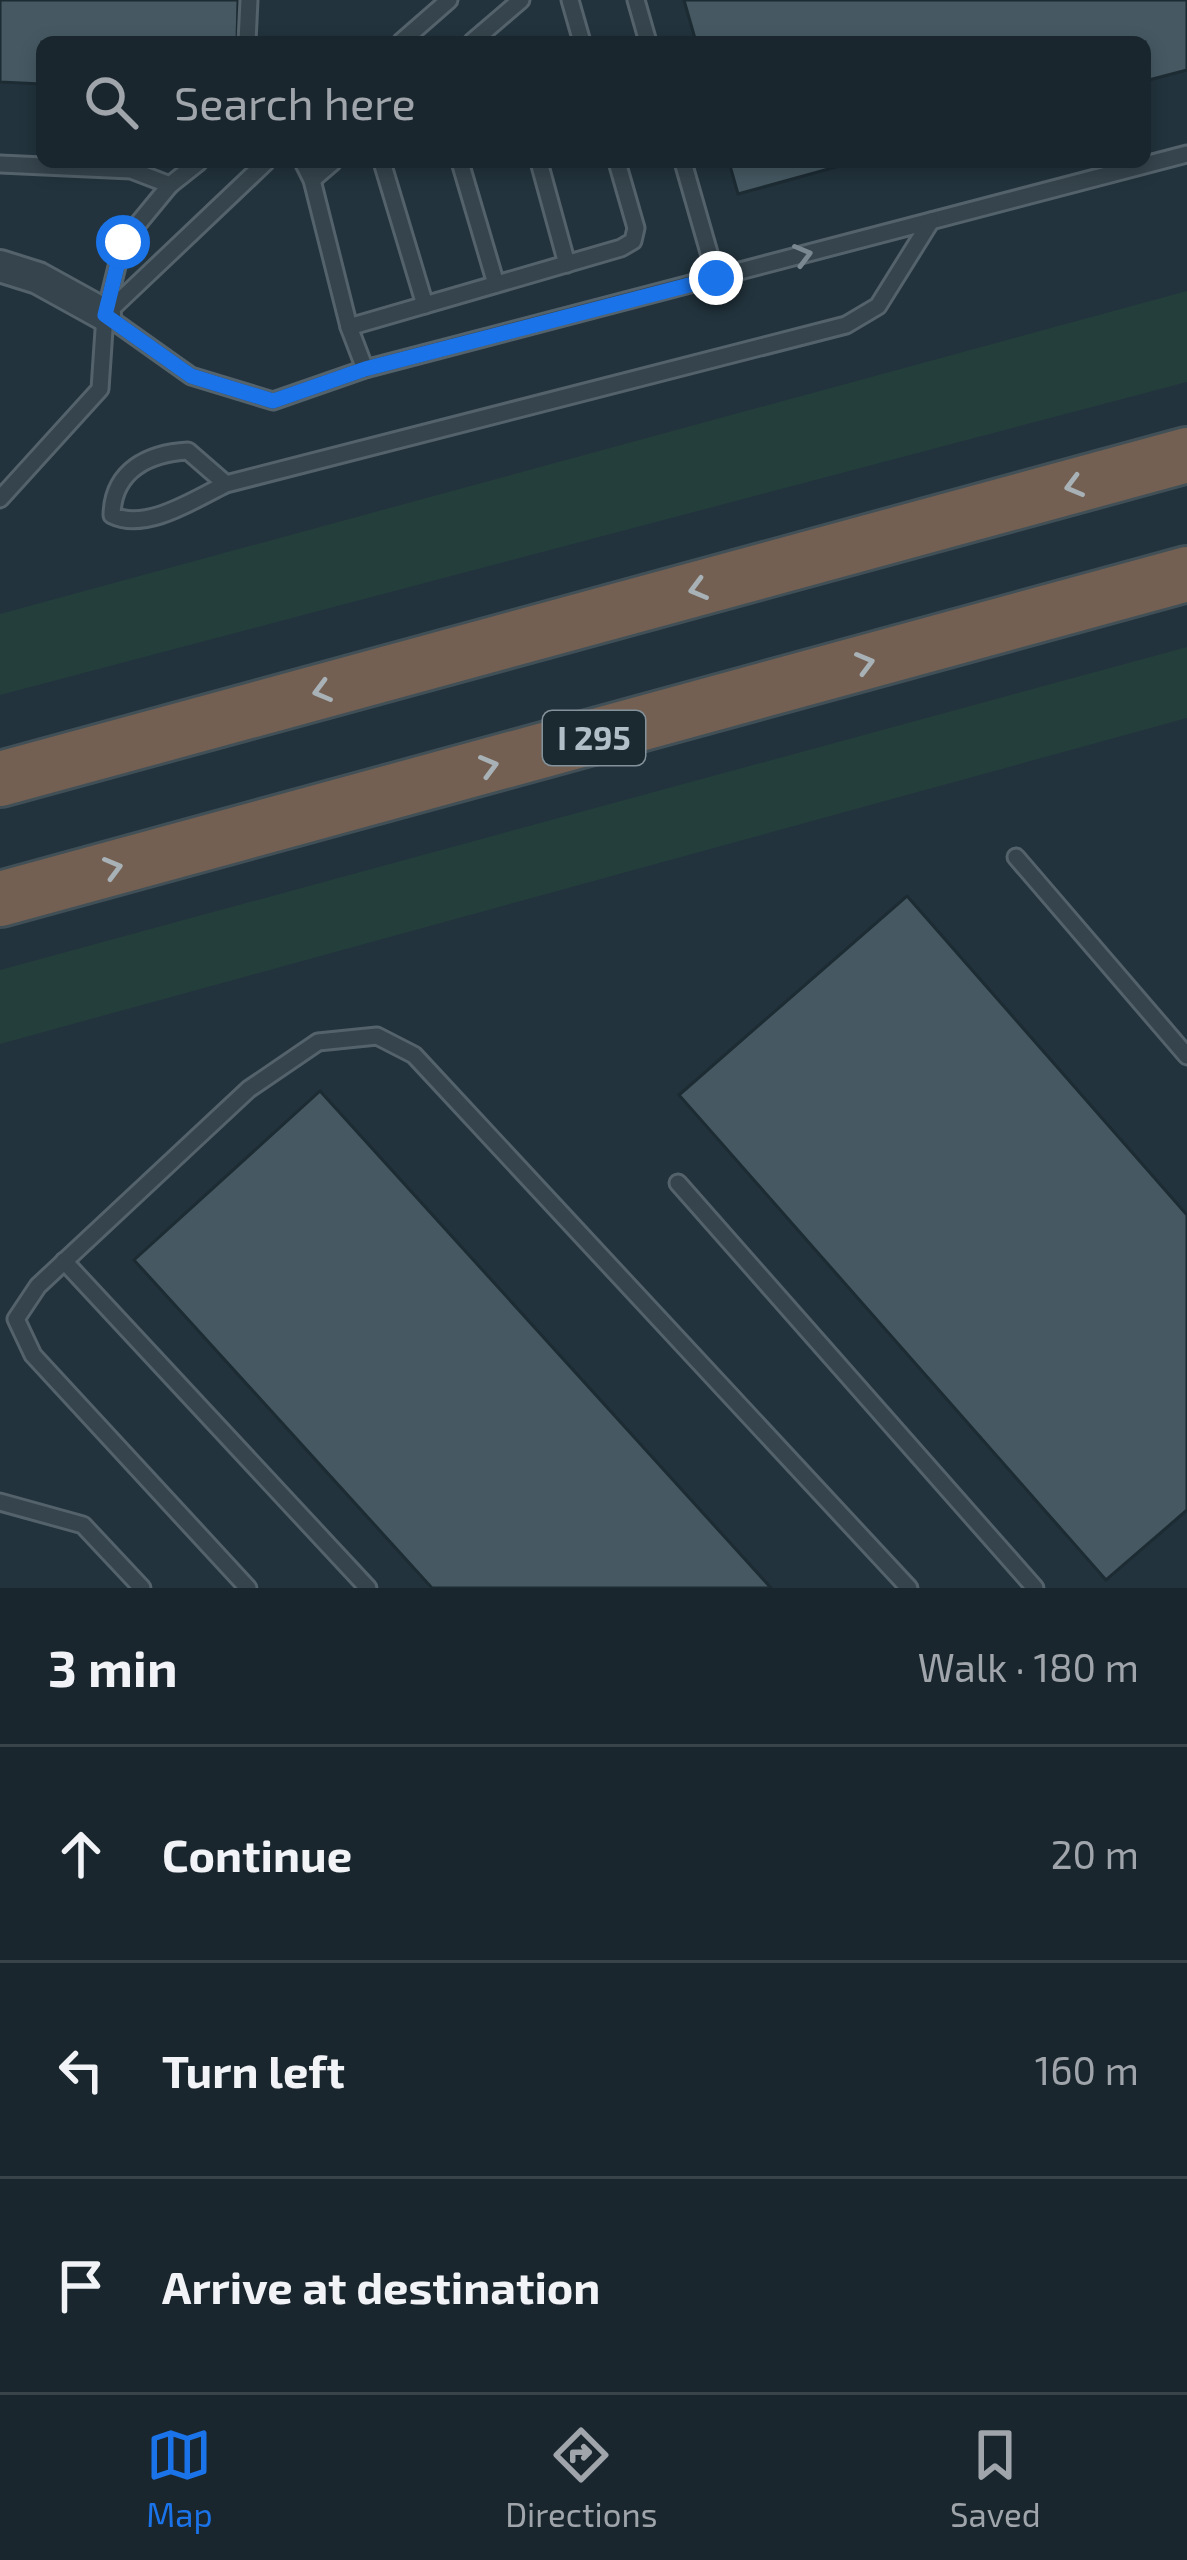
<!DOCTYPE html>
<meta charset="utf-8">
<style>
body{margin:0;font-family:"Exo 2",sans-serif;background:#232e36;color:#f1f3f6}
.stop{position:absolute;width:36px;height:36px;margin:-27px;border:9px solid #1a73e8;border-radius:50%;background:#fff}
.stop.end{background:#1a73e8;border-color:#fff;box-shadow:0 3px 12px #0008}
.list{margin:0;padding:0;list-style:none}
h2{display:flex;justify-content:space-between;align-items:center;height:156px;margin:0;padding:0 48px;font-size:51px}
h2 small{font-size:39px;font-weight:400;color:#9fa5aa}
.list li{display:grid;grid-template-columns:78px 1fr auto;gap:36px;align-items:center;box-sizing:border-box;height:216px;padding:0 48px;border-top:3px solid #38434a}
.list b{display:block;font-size:45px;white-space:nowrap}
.list em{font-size:39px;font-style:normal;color:#9fa5aa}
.icon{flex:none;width:66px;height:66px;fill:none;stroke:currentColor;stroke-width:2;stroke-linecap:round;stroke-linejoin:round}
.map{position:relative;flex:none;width:1187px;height:1588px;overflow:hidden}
.search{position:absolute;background:#1a262e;box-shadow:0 6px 18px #0003;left:36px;right:36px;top:36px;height:132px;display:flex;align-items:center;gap:30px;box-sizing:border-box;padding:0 42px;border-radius:18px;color:#9fa5aa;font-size:45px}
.sheet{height:804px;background:#1a262e}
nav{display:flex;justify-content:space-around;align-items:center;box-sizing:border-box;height:168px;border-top:3px solid #38434a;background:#1a262e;font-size:33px;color:#9fa5aa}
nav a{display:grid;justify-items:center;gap:6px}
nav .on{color:#1a73e8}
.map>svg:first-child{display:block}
.green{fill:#243e3c}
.building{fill:#465963;stroke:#1d2b33;stroke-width:3}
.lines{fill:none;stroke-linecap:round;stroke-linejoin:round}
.lane-casing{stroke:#54626b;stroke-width:21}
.street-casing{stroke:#54626b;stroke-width:36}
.highway-casing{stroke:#414f57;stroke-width:60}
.lane{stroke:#36444d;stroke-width:15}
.street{stroke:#36444d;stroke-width:30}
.highway{stroke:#736052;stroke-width:54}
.oneway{stroke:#7a8891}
.oneway2{stroke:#a8b1b6}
.route{stroke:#1a73e8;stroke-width:15}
.labels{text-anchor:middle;stroke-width:12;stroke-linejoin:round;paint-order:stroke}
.shield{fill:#1b2931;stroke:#84929b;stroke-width:3}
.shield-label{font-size:33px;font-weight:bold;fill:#b1bfc8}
</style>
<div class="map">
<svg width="1187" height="1588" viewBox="0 0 1187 1588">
<rect width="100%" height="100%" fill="#22333d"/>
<g class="green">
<path d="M1187 291V382L0 695V614Z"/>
<path d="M1187 647V718L0 1044V970Z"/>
</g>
<g class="building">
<path d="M0 0H238L237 42H42V84L0 82Z"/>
<path d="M684 0H1187V70L1145 81V42H696Z"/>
<path d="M729 162H854L738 194Z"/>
<path d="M907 896 1187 1215V1510L1106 1580 679 1095Z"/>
<path d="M320 1091 771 1588H432L134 1260Z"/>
</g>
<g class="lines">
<g class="lane-casing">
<g id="lane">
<path d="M570 0 582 42"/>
<path d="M636 0 648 42"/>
<path d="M247 42 249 0"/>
<path d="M401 42 449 0"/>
<path d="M472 42 521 0"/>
<path d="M303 162 312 180 349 327 365 369"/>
<path d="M382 162 425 305"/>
<path d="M460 162 496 284"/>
<path d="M539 162 567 264"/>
<path d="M683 162 716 277"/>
<path d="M0 164 131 170 170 185 199 162"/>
<path d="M312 180 333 162"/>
<path d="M107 313 266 162"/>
<path d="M105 315 191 376 273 401 365 369 1187 154"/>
<path d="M349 327 621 248 633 241 636 228 617 162"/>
<path d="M226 484 188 451C149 453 113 470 112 515 146 532 195 499 226 484L846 325 878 306 931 221"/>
<path d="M0 499 100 389 105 315 123 242 170 185"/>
<path d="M1016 857 1187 1056"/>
<path d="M678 1183 1035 1588"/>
<path d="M64 1261 368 1588"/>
<path d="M0 1502 83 1525 142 1588"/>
<path d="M248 1588 33 1355 16 1319 38 1286 249 1089 318 1042 377 1036 414 1055 909 1588"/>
</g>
</g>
<g class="street-casing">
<path id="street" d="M0 266 38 278 105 315"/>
</g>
<g class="highway-casing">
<g id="highway">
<path d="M0 779 1187 455"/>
<path d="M0 899 1187 574"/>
</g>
</g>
<use href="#lane" class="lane"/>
<use href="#street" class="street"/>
<use href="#highway" class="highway"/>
</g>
<defs><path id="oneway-chevron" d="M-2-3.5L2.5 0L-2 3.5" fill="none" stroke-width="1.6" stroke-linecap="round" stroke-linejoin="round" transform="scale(3)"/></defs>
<use class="oneway" href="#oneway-chevron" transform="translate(803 255) rotate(-15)"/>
<g class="oneway2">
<use href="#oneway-chevron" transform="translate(1074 486) rotate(165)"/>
<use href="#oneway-chevron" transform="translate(698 589) rotate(165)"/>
<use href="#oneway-chevron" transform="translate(865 663) rotate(-15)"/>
<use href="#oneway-chevron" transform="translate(322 691) rotate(165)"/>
<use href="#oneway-chevron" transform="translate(489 766) rotate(-15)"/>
<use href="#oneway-chevron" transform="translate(113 868) rotate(-15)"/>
</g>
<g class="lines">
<path class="route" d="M123 242 105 315 191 376 273 401 365 369 716 278"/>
</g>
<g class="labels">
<rect class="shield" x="543" y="711" width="102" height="54" rx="9"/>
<g class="shield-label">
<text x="594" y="750">I 295</text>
</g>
</g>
</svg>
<div class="stop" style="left:123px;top:242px"></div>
<div class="stop end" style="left:716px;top:278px"></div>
<div class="search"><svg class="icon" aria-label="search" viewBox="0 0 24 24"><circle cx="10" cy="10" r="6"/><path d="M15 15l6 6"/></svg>Search here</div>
</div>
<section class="sheet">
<h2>3 min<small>Walk · 180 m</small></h2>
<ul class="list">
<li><svg class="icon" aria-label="ahead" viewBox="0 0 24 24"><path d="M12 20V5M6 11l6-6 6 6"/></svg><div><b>Continue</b></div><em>20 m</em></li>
<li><svg class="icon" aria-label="left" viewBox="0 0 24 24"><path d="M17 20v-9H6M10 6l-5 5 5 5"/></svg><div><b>Turn left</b></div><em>160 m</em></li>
<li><svg class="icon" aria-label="arrive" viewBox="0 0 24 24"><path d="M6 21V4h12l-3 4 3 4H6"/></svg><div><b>Arrive at destination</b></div></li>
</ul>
</section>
<nav>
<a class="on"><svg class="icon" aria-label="map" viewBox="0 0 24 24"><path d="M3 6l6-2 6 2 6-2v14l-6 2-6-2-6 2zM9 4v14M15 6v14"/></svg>Map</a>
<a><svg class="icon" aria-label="directions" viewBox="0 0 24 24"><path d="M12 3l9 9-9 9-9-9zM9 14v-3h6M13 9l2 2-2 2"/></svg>Directions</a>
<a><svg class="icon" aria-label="saved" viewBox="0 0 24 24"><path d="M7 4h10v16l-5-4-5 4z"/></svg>Saved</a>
</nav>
